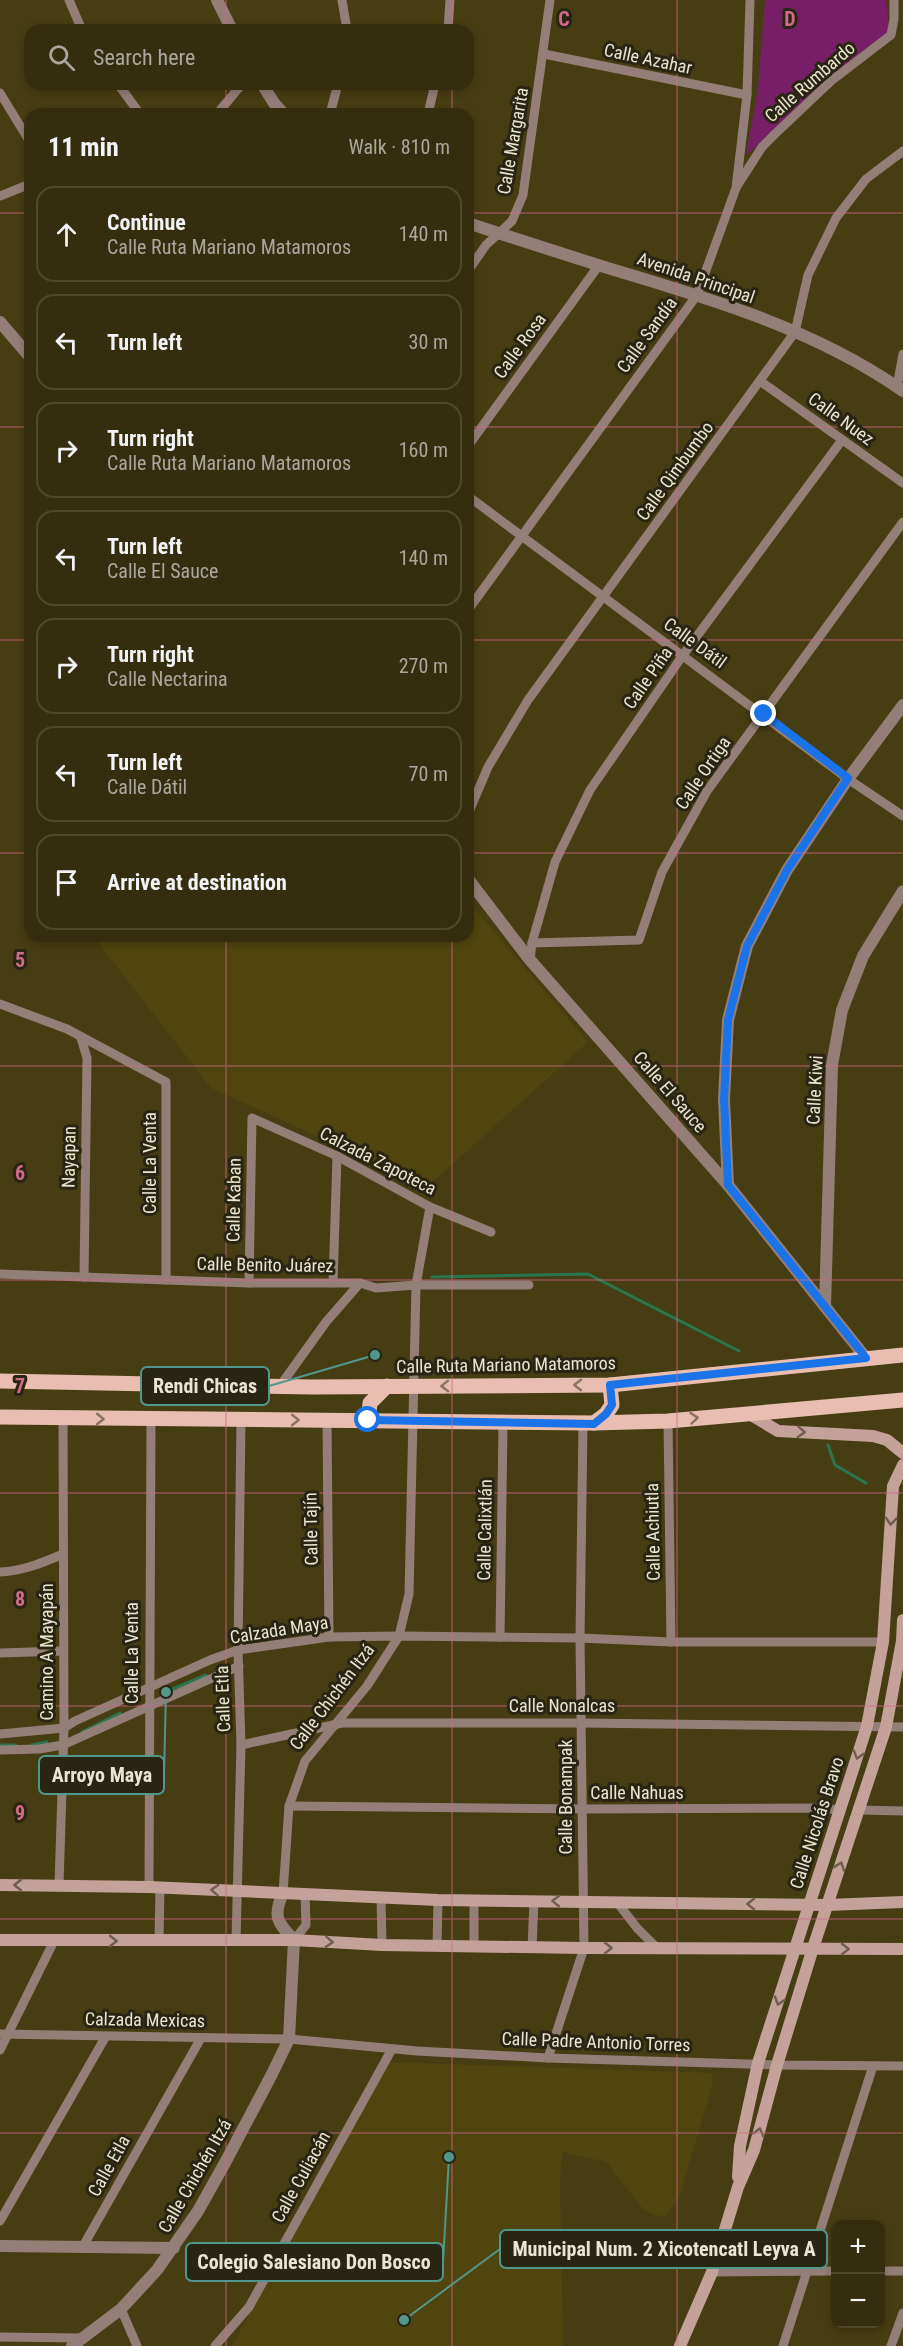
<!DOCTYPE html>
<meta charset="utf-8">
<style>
body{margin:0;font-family:"Roboto Condensed",sans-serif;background:#403a1c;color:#f1f3f6}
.controls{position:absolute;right:18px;bottom:18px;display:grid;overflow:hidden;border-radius:12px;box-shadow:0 3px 9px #0003}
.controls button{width:54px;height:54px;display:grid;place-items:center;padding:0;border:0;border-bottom:2px solid #4f4a2e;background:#352e0e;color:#f1f3f6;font:30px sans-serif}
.stop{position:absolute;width:18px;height:18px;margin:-14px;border:4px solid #1a73e8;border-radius:50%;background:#fff}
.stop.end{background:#1a73e8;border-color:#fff;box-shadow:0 2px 6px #0008}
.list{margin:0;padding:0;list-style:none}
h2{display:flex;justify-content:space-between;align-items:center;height:78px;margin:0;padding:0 24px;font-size:26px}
h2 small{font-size:20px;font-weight:400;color:#aaa89e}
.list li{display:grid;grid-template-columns:39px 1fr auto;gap:18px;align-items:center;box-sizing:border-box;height:96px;margin:0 12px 12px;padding:0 12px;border:2px solid #4f4a2e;border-radius:18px}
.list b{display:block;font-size:22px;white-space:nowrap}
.list p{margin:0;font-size:20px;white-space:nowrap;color:#aaa89e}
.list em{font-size:20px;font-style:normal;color:#aaa89e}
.icon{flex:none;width:33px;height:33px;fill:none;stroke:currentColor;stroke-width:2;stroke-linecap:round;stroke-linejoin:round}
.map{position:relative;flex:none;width:903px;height:2346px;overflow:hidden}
.search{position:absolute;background:#352e0e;box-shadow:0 3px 9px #0003;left:24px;top:24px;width:450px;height:66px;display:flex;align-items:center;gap:15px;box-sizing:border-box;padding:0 21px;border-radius:18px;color:#aaa89e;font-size:22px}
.panel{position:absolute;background:#352e0e;box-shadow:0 3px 9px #0003;left:24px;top:108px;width:450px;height:834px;border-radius:18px}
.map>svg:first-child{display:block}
.built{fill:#50450e}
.green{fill:#771f66}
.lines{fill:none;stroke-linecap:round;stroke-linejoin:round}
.stream{stroke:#2a774f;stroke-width:3}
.minor{stroke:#947f78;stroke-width:9}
.tertiary{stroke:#947f78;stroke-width:12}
.secondary{stroke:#c4a299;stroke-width:12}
.primary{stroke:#e9beb1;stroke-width:15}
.oneway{stroke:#897262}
.oneway2{stroke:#6f5d4f}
.route{stroke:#1a73e8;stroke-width:8}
.grid{fill:none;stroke:#d26a89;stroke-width:1.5;stroke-opacity:0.55}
.labels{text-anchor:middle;stroke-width:6;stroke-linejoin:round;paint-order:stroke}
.street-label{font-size:18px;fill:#eae5ce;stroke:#292513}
.grid-label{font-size:20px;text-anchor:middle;font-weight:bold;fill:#d26a89;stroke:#292513;stroke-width:6;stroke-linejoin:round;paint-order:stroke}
.leader{fill:none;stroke:#51978b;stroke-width:2}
.callout-dot{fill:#51978b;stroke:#292513;stroke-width:2}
.callout{fill:#292513;stroke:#51978b;stroke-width:2}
.callout-label{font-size:20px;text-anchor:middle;font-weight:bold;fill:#eae5ce}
</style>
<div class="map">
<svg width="903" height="2346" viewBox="0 0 903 2346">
<rect width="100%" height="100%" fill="#473d12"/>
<g class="built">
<path d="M468 901 588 1042 428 1186 211 1088 93 936H468Z"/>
<path d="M388 2062 713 2073 711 2090 679 2198 665 2216 655 2215 643 2209 606 2162 563 2152 560 2177 563 2346H232Z"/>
</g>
<path class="green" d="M765 0H886L890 40 746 155 758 88Z"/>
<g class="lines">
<g class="stream">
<path d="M432 1277 588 1274 739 1351"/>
<path d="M828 1445 835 1465 866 1483"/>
<path d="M166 1692 206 1675"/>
<path d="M82 1732 120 1713"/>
<path d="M0 1745H16"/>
<path d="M32 1745 47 1742"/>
</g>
<g class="minor">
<path d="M69 0 82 30"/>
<path d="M342 0 347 30"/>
<path d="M448 30 450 0"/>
<path d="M544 54 747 95"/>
<path d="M118 84 140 114"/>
<path d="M0 93 30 142"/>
<path d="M217 114 242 84"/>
<path d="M330 114 338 84"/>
<path d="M428 114 435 84"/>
<path d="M737 186 762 147 775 134 831 81 891 35 894 19V0"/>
<path d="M0 196 30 184"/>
<path d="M468 271 486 245 512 221 523 195 550 0"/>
<path d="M760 381 903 483"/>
<path d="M897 387 903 354"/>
<path d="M468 446 599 265"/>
<path d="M468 496 848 779 903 816"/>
<path d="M468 610 697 295 736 188 747 95 750 0"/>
<path d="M468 814 488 767 528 700 795 332 808 275 836 218 866 179 903 151"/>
<path d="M532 943 639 940 662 872 707 791 903 522"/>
<path d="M530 960 532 943 555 862 590 790 683 655 842 440"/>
<path d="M0 1004 67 1029 166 1082V1280"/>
<path d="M81 1038 87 1058 84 1277"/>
<path d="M0 1274 249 1283H360L376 1288 416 1285H529"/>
<path d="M249 1283 252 1118 337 1156 430 1207 491 1232"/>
<path d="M333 1283 337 1156"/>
<path d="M280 1386 326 1322 360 1283"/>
<path d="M327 1420 329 1637"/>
<path d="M668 1421 671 1642"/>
<path d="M0 1572C23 1571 42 1563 63 1554"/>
<path d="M500 1637 503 1424"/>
<path d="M0 1653 63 1651"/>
<path d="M0 1734 64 1728 75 1721 210 1660 238 1650 329 1637 399 1636 580 1638 671 1642H883"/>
<path d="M241 1745 342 1723H583L903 1727"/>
<path d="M0 1750 39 1749 63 1745 239 1666"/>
<path d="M289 1806 581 1809 821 1808 841 1810"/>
<path d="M859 1810 903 1811"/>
<path d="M59 1885 64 1728 63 1419"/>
<path d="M149 1887 151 1420"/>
<path d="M283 1893 289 1806 305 1761 367 1686 399 1636 409 1594 416 1285 430 1207"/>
<path d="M381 1897 382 1945"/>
<path d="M474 1900V1946"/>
<path d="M617 1902 637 1928 658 1949"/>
<path d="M294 1940 306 1925 305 1893"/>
<path d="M159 1941 160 1888"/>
<path d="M236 1941 241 1745 238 1650 241 1420"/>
<path d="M437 1946 438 1900"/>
<path d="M532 1948 534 1901"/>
<path d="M0 2034 289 2039 417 2051 548 2058 777 2065 903 2066"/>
<path d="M0 2050 54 1941"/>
<path d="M548 2058 584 1948 580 1638 583 1423"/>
<path d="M0 2221 106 2036"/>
<path d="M82 2248 201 2038"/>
<path d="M880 2271H903"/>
<path d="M712 2272 836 2271"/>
<path d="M121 2309 137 2346"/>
<path d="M0 2337 82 2338"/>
<path d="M215 2346 249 2307 392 2049"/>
<path d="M783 2346 873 2066"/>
<path d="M891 2346 903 2313"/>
</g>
<g class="tertiary">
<path d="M217 0 232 30"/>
<path d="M262 84 274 103 284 114"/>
<path d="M468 223C516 239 563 254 611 269 712 299 816 330 903 391"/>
<path d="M0 322 30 357"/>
<path d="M468 879 530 960 728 1185 866 1358"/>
<path d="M728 1185 724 1099 728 1020 747 946 787 870 848 779 903 705"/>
<path d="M825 1307 832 1065 842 1010 863 956 903 891"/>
<path d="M0 2246 174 2248"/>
<path d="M72 2346 121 2309 157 2270 198 2211 226 2161 272 2074 289 2039 294 1940C278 1923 272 1917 283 1893"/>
</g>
<g class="secondary">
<path d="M748 1413 778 1431 873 1436 887 1440 903 1453"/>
<path d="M0 1885 149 1887 438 1900 827 1905 903 1902"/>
<path d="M0 1940H294L382 1945 584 1948 903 1949"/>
<path d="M738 2177 740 2146 758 2063 867 1726 883 1642 893 1486 903 1465"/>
<path d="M680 2346 712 2272 738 2187 754 2150 777 2065 813 1948 886 1727 902 1641 903 1620"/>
</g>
<g class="primary">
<path d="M0 1381 312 1387 610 1385 903 1355"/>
<path d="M0 1417 594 1423 668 1421 903 1400"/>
<path d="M368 1421 370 1403 387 1386"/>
<path d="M594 1423 606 1414 612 1405 610 1385"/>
</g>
</g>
<defs><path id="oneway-chevron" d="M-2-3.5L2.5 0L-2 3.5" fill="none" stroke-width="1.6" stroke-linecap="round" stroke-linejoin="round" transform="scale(1.5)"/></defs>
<g class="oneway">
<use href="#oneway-chevron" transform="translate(578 1385) rotate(180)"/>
<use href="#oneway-chevron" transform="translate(445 1386) rotate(179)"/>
<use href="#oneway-chevron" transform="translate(694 1418) rotate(-6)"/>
<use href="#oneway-chevron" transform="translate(100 1419) rotate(1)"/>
<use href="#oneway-chevron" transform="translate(295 1420) rotate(1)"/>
</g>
<g class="oneway2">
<use href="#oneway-chevron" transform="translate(801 1432) rotate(3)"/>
<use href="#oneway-chevron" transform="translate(891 1521) rotate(94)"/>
<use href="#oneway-chevron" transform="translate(858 1755) rotate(107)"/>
<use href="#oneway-chevron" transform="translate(840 1866) rotate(-71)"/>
<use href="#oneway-chevron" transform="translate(18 1885) rotate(-180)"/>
<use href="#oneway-chevron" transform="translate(215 1890) rotate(-177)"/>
<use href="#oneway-chevron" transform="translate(556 1901) rotate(-179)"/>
<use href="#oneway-chevron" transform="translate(751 1904) rotate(-179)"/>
<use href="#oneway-chevron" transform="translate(113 1941)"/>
<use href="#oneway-chevron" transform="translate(329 1942) rotate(3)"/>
<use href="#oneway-chevron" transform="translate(608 1948)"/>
<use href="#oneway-chevron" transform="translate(845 1949)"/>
<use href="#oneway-chevron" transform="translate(779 2001) rotate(108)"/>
<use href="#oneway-chevron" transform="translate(759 2132) rotate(-75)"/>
</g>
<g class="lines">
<path class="route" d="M368 1420 594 1424 606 1414 612 1405 610 1385 866 1358 728 1185 724 1099 728 1020 747 946 787 870 848 778 764 714"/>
</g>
<path class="grid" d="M226 0V30M452 0V30M677 0V2346M226 84V114M452 84V114M0 213H30M468 213H903M0 427H30M468 427H903M0 640H30M468 640H903M0 853H30M468 853H903M226 936V2346M452 936V2346M0 1066H903M0 1280H903M0 1493H903M0 1706H903M0 1919H903M0 2133H903"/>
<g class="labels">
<g class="street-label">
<text transform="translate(648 59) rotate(12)" y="6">Calle Azahar</text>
<text transform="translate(810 82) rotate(-41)" y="6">Calle Rumbardo</text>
<text transform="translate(513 141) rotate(-80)" y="6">Calle Margarita</text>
<text transform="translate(696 278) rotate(19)" y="6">Avenida Principal</text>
<text transform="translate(647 335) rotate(-54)" y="6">Calle Sandía</text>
<text transform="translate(520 346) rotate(-54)" y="6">Calle Rosa</text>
<text transform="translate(841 419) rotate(36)" y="6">Calle Nuez</text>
<text transform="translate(675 471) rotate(-54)" y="6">Calle Qimbumbo</text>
<text transform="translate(695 643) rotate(36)" y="6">Calle Dátil</text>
<text transform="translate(648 678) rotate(-55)" y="6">Calle Piña</text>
<text transform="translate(703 773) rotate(-56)" y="6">Calle Ortiga</text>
<text transform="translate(815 1090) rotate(-87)" y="6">Calle Kiwi</text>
<text transform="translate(670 1092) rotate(49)" y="6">Calle El Sauce</text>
<text transform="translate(69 1157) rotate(-89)" y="6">Nayapan</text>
<text transform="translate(378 1161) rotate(27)" y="6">Calzada Zapoteca</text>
<text transform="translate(150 1163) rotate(-90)" y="6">Calle La Venta</text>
<text transform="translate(234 1200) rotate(-89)" y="6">Calle Kaban</text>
<text transform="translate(265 1265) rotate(1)" y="6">Calle Benito Juárez</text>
<text transform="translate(506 1365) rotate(-1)" y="6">Calle Ruta Mariano Matamoros</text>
<text transform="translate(311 1529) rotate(-91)" y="6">Calle Tajín</text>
<text transform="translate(485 1530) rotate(-89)" y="6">Calle Calixtlán</text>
<text transform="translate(653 1532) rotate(-91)" y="6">Calle Achiutla</text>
<text transform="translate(279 1630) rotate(-9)" y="6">Calzada Maya</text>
<text transform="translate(47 1652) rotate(-90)" y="6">Camino A Mayapán</text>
<text transform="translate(132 1653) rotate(-90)" y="6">Calle La Venta</text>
<text transform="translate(332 1697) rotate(-53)" y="6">Calle Chichén Itzá</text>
<text transform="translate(223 1699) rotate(-92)" y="6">Calle Etla</text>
<text x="562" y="1712">Calle Nonalcas</text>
<text x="637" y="1799">Calle Nahuas</text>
<text transform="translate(566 1797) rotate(-90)" y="6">Calle Bonampak</text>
<text transform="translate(817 1823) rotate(-72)" y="6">Calle Nicolás Bravo</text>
<text transform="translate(145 2020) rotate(1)" y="6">Calzada Mexicas</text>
<text transform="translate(596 2042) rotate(2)" y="6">Calle Padre Antonio Torres</text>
<text transform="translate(109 2166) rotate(-61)" y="6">Calle Etla</text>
<text transform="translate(195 2176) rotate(-60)" y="6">Calle Chichén Itzá</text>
<text transform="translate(301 2177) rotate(-61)" y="6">Calle Culiacán</text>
</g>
</g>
<g class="grid-label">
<text x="564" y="26">C</text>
<text x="790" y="26">D</text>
<text x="20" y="967">5</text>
<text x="20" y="1180">6</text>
<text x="20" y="1393">7</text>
<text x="20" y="1606">8</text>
<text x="20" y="1820">9</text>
</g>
<path class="leader" d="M375 1355L269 1386M166 1692L164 1775M404 2320L500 2249M449 2157L443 2262"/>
<g class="callout-dot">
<circle cx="375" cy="1355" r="6"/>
<circle cx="166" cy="1692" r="6"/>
<circle cx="404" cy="2320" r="6"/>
<circle cx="449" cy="2157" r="6"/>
</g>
<g class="callout">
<rect x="141" y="1367" width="128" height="38" rx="6"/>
<rect x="39" y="1756" width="125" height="38" rx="6"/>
<rect x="500" y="2230" width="327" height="38" rx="6"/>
<rect x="186" y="2243" width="257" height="38" rx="6"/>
</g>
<g class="callout-label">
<text x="205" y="1393">Rendi Chicas</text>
<text x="102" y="1782">Arroyo Maya</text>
<text x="664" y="2256">Municipal Num. 2 Xicotencatl Leyva A</text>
<text x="314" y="2269">Colegio Salesiano Don Bosco</text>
</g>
</svg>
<div class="controls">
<button>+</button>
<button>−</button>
</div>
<div class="stop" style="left:368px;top:1420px"></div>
<div class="stop end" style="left:764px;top:714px"></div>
<div class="search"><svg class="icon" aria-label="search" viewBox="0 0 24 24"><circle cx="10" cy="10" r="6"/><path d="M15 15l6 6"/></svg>Search here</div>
<section class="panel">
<h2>11 min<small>Walk · 810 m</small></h2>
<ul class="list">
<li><svg class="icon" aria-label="ahead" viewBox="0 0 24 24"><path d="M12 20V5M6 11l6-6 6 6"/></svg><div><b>Continue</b><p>Calle Ruta Mariano Matamoros</p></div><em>140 m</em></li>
<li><svg class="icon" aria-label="left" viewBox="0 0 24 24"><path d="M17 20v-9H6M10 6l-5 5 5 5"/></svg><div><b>Turn left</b></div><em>30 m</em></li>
<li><svg class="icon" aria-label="right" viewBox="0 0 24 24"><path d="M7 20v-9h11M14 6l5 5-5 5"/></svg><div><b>Turn right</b><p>Calle Ruta Mariano Matamoros</p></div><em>160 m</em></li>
<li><svg class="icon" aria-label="left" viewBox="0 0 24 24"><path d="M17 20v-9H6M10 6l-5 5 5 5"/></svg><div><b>Turn left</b><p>Calle El Sauce</p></div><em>140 m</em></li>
<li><svg class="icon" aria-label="right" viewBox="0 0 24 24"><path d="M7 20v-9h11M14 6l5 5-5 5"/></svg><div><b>Turn right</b><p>Calle Nectarina</p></div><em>270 m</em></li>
<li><svg class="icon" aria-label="left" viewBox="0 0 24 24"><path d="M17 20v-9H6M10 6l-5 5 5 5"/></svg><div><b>Turn left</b><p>Calle Dátil</p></div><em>70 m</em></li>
<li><svg class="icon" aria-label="arrive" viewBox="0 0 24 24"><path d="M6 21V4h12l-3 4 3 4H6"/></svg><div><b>Arrive at destination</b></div></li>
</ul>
</section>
</div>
